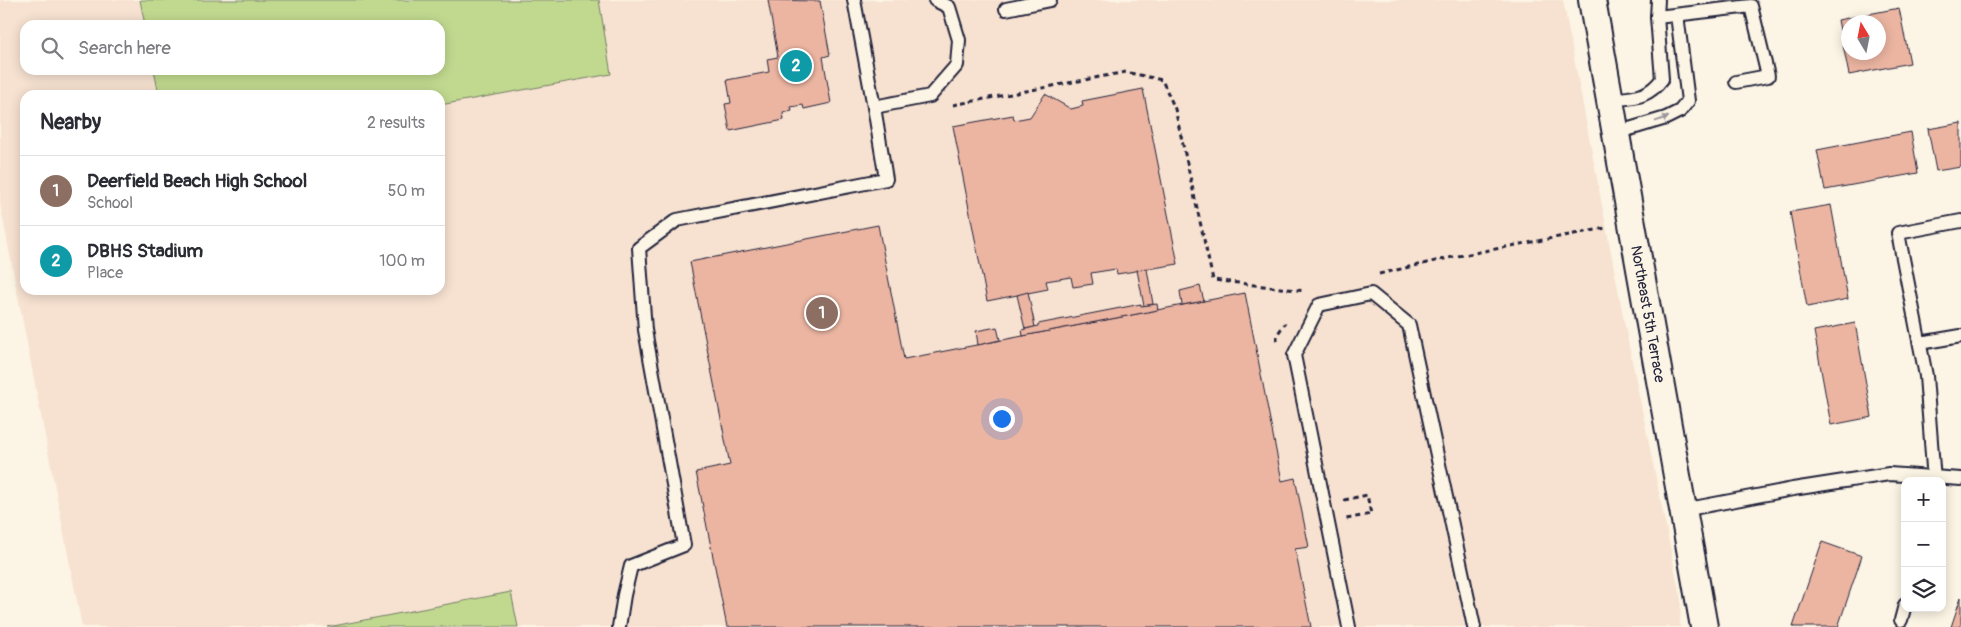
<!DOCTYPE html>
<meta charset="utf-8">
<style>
body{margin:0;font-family:Pangolin,sans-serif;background:#f7f7f7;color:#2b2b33}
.controls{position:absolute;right:15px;bottom:15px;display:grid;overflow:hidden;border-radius:10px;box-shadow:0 2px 12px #0003}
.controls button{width:45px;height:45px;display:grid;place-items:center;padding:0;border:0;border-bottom:1px solid #e1e1e2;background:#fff;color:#2b2b33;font:25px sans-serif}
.compass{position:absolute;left:1841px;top:15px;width:45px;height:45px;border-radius:50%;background:#fff;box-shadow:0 2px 12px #0003;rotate:350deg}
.you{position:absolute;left:1001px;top:418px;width:18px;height:18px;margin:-12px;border:4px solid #fff;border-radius:50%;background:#1a73e8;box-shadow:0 0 0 8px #1a73e833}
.badge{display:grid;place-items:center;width:32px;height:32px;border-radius:50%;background:#1f6fb2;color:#fff;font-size:16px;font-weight:700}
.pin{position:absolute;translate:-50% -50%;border:2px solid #fff;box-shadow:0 1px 5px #0006}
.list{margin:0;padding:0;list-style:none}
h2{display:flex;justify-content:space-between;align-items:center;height:65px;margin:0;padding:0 20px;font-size:21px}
h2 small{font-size:16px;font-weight:400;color:#7c7c81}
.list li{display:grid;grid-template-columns:32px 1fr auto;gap:15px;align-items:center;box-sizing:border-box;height:70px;padding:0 20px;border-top:1px solid #e1e1e2}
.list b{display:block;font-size:19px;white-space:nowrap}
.list p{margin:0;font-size:16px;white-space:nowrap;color:#7c7c81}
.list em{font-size:16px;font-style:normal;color:#7c7c81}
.icon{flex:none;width:28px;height:28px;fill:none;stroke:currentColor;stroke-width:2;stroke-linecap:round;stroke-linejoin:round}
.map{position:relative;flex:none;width:1961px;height:627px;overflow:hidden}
.search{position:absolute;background:#fff;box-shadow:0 2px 12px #0003;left:20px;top:20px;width:425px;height:55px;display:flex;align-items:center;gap:12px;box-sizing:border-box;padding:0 18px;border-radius:15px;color:#7c7c81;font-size:19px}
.panel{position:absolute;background:#fff;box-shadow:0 2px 12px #0003;left:20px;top:90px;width:425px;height:205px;border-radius:15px}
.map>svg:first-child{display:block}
.built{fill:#f7e2d1;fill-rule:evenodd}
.green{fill:#c1d98f;stroke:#727e65}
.building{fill:#ecb5a2;stroke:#22223b;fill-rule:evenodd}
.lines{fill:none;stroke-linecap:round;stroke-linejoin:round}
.lane-casing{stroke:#22223b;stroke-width:16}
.street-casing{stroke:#22223b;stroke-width:30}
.path{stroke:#22223b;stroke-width:3;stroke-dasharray:5 4;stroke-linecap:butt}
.lane{stroke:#fcf5e5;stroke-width:12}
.street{stroke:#fcf5e5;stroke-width:26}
.oneway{fill:#9a9698}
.labels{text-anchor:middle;stroke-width:4.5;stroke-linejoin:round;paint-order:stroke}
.street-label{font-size:15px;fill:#22223b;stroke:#fcf5e5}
</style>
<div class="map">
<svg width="1961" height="627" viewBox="0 0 1961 627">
<rect width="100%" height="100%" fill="#fcf5e5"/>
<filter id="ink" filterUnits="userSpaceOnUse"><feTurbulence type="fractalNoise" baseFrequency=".02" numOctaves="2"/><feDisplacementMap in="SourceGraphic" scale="10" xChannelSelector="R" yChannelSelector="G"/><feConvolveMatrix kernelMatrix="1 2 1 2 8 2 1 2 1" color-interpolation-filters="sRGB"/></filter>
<g filter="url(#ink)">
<path class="built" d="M0 0H1563L1627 336 1681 600 1680 627H82L0 204ZM25 25H440V70H25ZM25 95H440V290H25Z"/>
<g class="green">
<path d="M140 0H599L611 74 440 105V95H159L154 70H440V25H145Z"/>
<path d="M511 592 518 627H328Z"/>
</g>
<g class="building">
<path d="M768 0 820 1 830 55 823 57 831 103 804 109 803 105 791 107 792 111 783 113 784 120 730 131 725 104 731 103 727 80 769 72 767 59 778 57Z"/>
<path d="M1899 8 1910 63 1849 75 1838 20ZM1848 22H1878V52H1848Z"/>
<path d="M1143 89 1178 264 1117 274 1116 269 1091 273 1093 284 1073 287 1071 277 1046 281 1048 289 987 301 953 126 1013 115 1014 120 1030 117 1045 94 1071 109 1083 106 1082 101Z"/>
<path d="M1961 123V167L1936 171 1928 129Z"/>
<path d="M1911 132 1918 173 1825 190 1817 150Z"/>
<path d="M1831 205 1848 299 1807 307 1790 212Z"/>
<path d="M878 225 904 359 1245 293 1282 481 1295 478 1309 547 1295 549 1311 627H727L696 472 730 465 690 262Z"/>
<path d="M1147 269 1153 304 1144 306 1137 270Z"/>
<path d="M1200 286 1204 301 1182 305 1180 291Z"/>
<path d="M1028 292 1035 327 1025 329 1017 295Z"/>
<path d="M1141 304V306L1157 304 1158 310 1023 336 1022 330 1038 326V324Z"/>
<path d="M1855 323 1872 417 1831 425 1814 331Z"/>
<path d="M997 327 1000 340 978 345 976 331Z"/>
<path d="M1822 542 1862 556 1838 627H1793Z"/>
<path d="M1961 597V627H1951Z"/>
</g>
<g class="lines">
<g class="lane-casing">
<g id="lane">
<path d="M1006 9 1050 0"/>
<path d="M1657 17 1751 6 1768 76 1736 82"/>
<path d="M1610 100C1633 97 1647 99 1662 79L1657 17 1658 0"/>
<path d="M874 107 930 96 957 65 959 40 949 7 935 0"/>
<path d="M1616 133 1666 118 1680 111 1688 101 1677 15"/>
<path d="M1920 343 1961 336"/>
<path d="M1934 481 1926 376 1898 233 1961 221"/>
<path d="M1683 510 1793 489 1889 474 1961 479"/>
<path d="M1901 620 1905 605"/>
<path d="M619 627 624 595 631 566 684 545 645 330 639 248 677 220 886 179 874 107 854 0"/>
<path d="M1349 627 1294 355 1319 305 1371 294 1409 325 1474 627"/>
</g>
</g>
<g class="street-casing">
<g id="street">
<path id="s1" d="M1592 0 1704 627"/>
</g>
</g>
<g class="path">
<path d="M953 105 1126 72 1162 80 1175 109 1213 280 1305 291"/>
<path d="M1379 274 1453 257 1606 228"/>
<path d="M1277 341V335L1285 323"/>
<path d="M1344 500 1367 495 1371 514 1346 519"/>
</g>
<use href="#lane" class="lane"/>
<use href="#street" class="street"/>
</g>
<defs><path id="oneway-solid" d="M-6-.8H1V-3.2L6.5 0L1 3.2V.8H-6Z" transform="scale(1.25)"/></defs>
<use class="oneway" href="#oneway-solid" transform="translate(1662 119) rotate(-20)"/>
</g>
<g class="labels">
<g class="street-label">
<text dy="5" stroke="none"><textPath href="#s1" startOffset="319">Northeast 5th Terrace</textPath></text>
</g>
</g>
</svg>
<div class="controls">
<button>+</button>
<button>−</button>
<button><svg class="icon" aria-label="layers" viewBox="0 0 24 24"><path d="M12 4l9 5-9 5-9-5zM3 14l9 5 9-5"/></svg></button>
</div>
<svg class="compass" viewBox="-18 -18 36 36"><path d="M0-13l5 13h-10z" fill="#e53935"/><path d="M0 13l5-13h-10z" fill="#7c7c81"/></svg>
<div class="you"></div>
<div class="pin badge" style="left:822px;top:313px;background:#8d6e63">1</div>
<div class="pin badge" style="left:796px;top:66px;background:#0f9aa8">2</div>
<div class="search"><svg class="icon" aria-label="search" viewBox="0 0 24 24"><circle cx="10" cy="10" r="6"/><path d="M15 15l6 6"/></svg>Search here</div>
<section class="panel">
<h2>Nearby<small>2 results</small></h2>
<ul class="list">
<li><span class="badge" style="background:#8d6e63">1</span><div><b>Deerfield Beach High School</b><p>School</p></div><em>50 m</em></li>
<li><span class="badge" style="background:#0f9aa8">2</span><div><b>DBHS Stadium</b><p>Place</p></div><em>100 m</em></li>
</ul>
</section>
</div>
